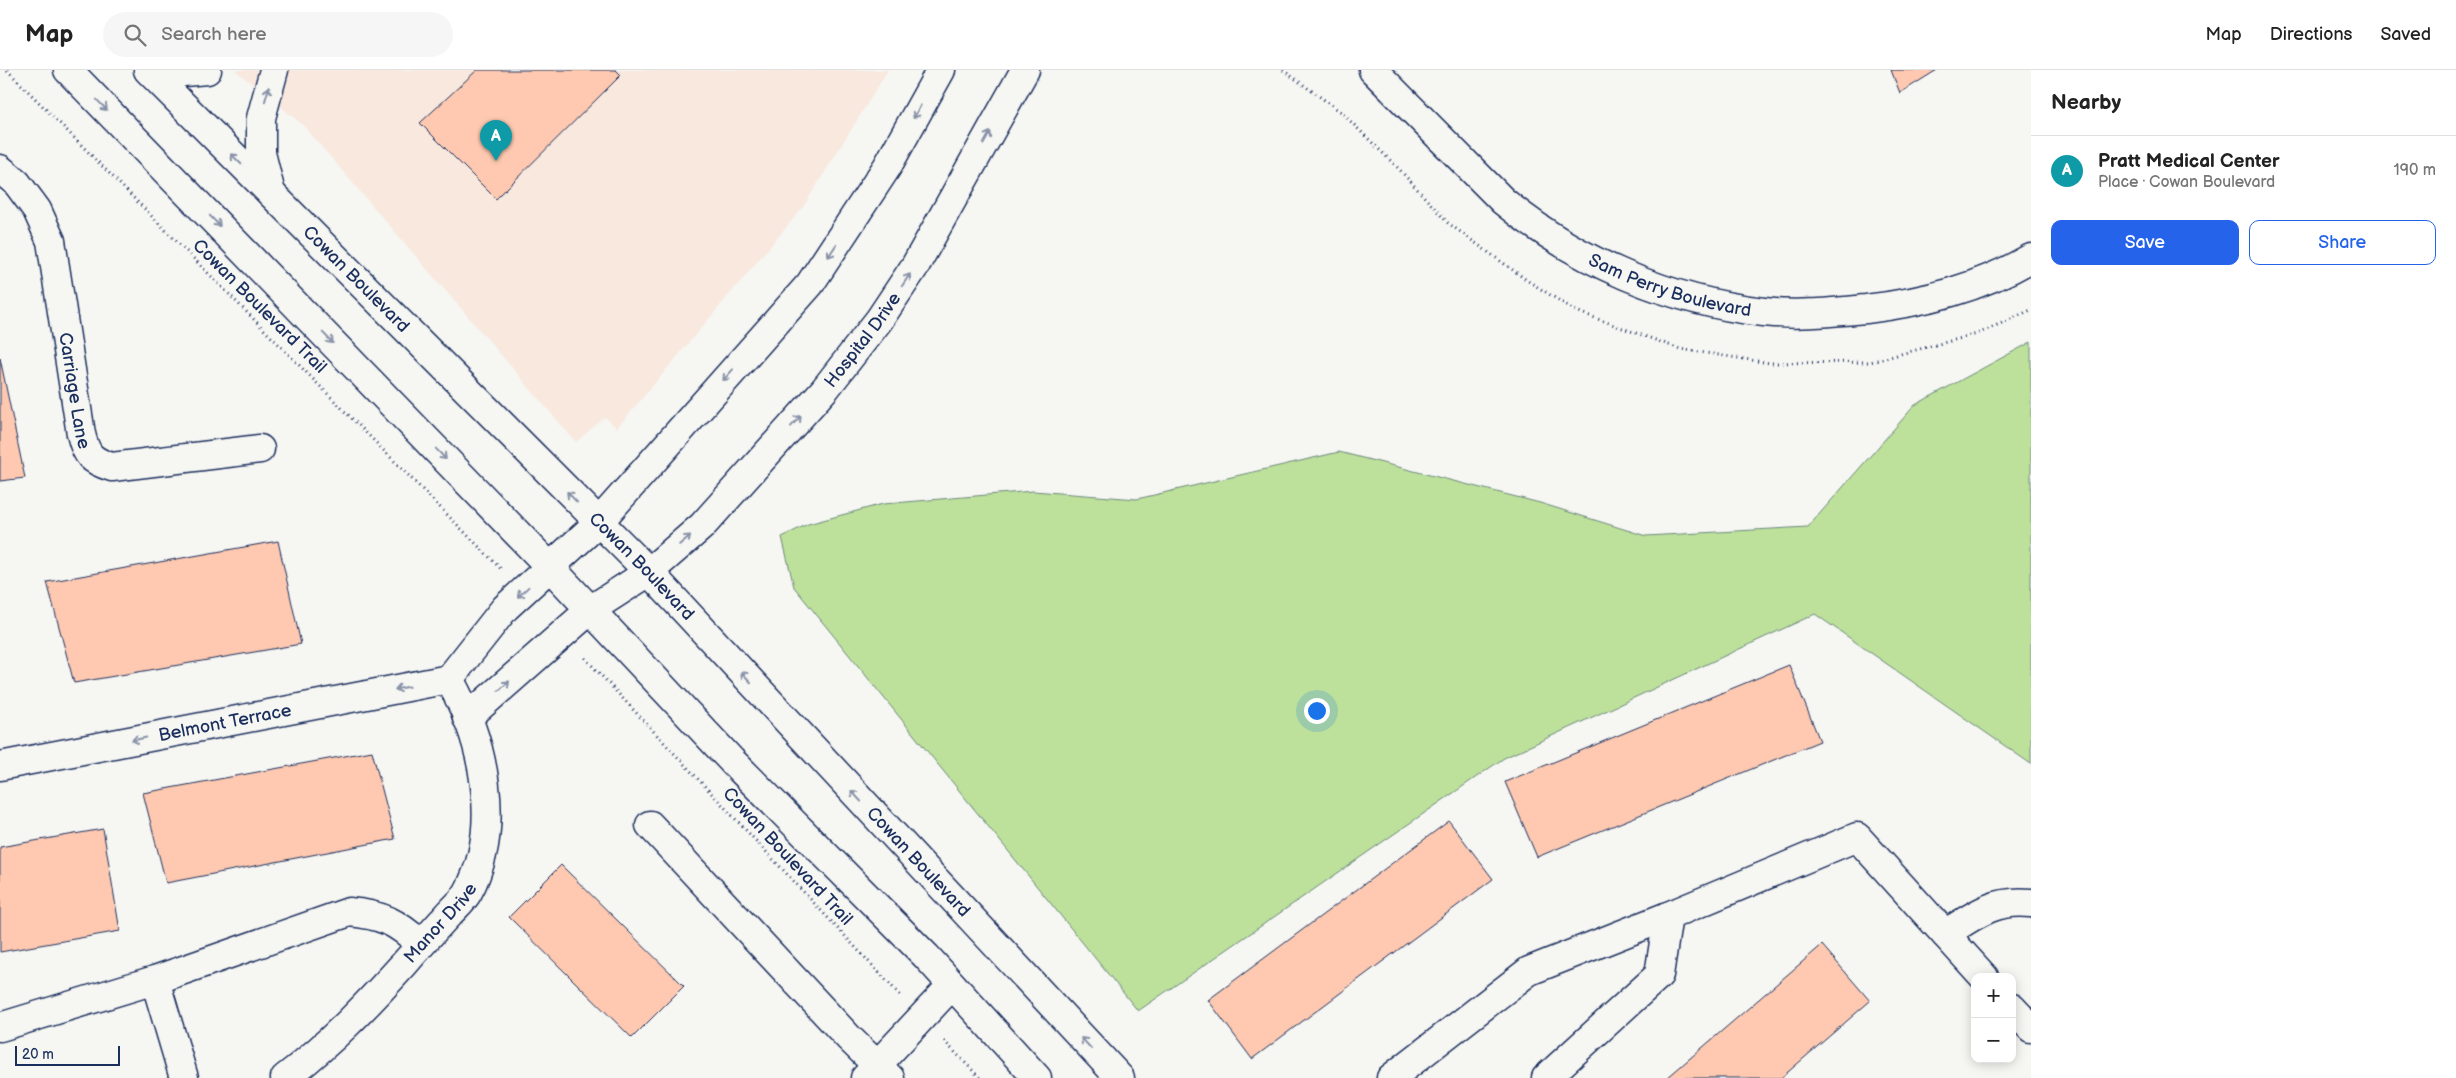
<!DOCTYPE html>
<meta charset="utf-8">
<style>
body{margin:0;font-family:"Balsamiq Sans",sans-serif;background:#f6f6f6;color:#222}
.controls{position:absolute;right:15px;bottom:15px;display:grid;overflow:hidden;border-radius:10px;box-shadow:0 2px 12px #0003}
.controls button{width:45px;height:45px;display:grid;place-items:center;padding:0;border:0;border-bottom:1px solid #e0e0e0;background:#fff;color:#222;font:25px sans-serif}
.scale{position:absolute;left:15px;bottom:12px;width:105px;box-sizing:border-box;padding-left:5px;border:2px solid #1b2f5e;border-top:0;font-size:14px;line-height:18px;white-space:nowrap;color:#1b2f5e;-webkit-text-stroke:4px #f6f6f2;paint-order:stroke}
.you{position:absolute;left:1316px;top:640px;width:18px;height:18px;margin:-12px;border:4px solid #fff;border-radius:50%;background:#1a73e8;box-shadow:0 0 0 8px #1a73e833}
.badge{display:grid;place-items:center;width:32px;height:32px;border-radius:50%;background:#2563eb;color:#fff;font-size:16px;font-weight:700}
.pin{position:absolute;translate:-50% -41px;filter:drop-shadow(0 1px 2px #0008)}
.pin::after{content:'';position:absolute;top:26px;width:18px;height:15px;background:inherit;clip-path:polygon(0 0,100% 0,50% 100%)}
.list{margin:0;padding:0;list-style:none}
h2{display:flex;justify-content:space-between;align-items:center;height:65px;margin:0;padding:0 20px;font-size:21px}
h2 small{font-size:16px;font-weight:400;color:#767676}
.list li{display:grid;grid-template-columns:32px 1fr auto;gap:15px;align-items:center;box-sizing:border-box;height:70px;padding:0 20px;border-top:1px solid #e0e0e0}
.list b{display:block;font-size:19px;white-space:nowrap}
.list p{margin:0;font-size:16px;white-space:nowrap;color:#767676}
.list em{font-size:16px;font-style:normal;color:#767676}
.actions{display:flex;gap:10px;padding:15px 20px}
.actions a{flex:1;padding:11px 0;border:1px solid #2563eb;border-radius:10px;text-align:center;font-size:18px;color:#2563eb}
.actions .main{background:#2563eb;color:#fff}
.icon{flex:none;width:28px;height:28px;fill:none;stroke:currentColor;stroke-width:2;stroke-linecap:round;stroke-linejoin:round}
.map{position:relative;flex:none;width:2031px;height:1008px;overflow:hidden}
header{display:flex;align-items:center;gap:30px;box-sizing:border-box;height:70px;padding:0 25px;background:#fff;border-bottom:1px solid #e0e0e0}
header strong{font-size:24px}
nav{display:flex;gap:28px;margin-inline-start:auto;font-size:18px}
.search{width:350px;height:45px;background:#f6f6f6;display:flex;align-items:center;gap:12px;box-sizing:border-box;padding:0 18px;border-radius:28px;color:#767676;font-size:19px}
main{display:flex}
aside{flex:1;background:#fff}
.map>svg:first-child{display:block}
.built{fill:#f8e8de}
.green{fill:#bde19b;stroke:#6c887c}
.building{fill:#fec9b0;stroke:#1b2f5e}
.lines{fill:none;stroke-linecap:round;stroke-linejoin:round}
.minor-casing{stroke:#1b2f5e;stroke-width:31}
.major-casing{stroke:#1b2f5e;stroke-width:31}
.path{stroke:#1b2f5e;stroke-width:3;stroke-dasharray:1 4;stroke-linecap:butt}
.minor{stroke:#f6f6f2;stroke-width:28}
.major{stroke:#f6f6f2;stroke-width:28}
.oneway{stroke:#8892a8}
.labels{text-anchor:middle;stroke-width:4;stroke-linejoin:round;paint-order:stroke}
.street-label{font-size:18px;fill:#1b2f5e;stroke:#f6f6f2}
</style>
<header>
<strong>Map</strong>
<div class="search"><svg class="icon" aria-label="search" viewBox="0 0 24 24"><circle cx="10" cy="10" r="6"/><path d="M15 15l6 6"/></svg>Search here</div>
<nav><a>Map</a><a>Directions</a><a>Saved</a></nav>
</header>
<main>
<div class="map">
<svg width="2031" height="1008" viewBox="0 0 2031 1008">
<rect width="100%" height="100%" fill="#f6f6f2"/>
<filter id="ink" filterUnits="userSpaceOnUse"><feTurbulence type="fractalNoise" baseFrequency=".02" numOctaves="2"/><feDisplacementMap in="SourceGraphic" scale="10" xChannelSelector="R" yChannelSelector="G"/><feConvolveMatrix kernelMatrix="1 2 1 2 8 2 1 2 1" color-interpolation-filters="sRGB"/></filter>
<g filter="url(#ink)">
<path class="built" d="M235 0H888L803 137 617 358 605 347 576 372 302 54Z"/>
<path class="green" d="M2031 272V694L1815 544 1504 688 1138 941 794 517 782 467 808 454 883 434 1033 421 1137 429 1339 382 1540 433 1646 466 1808 457 1915 335Z"/>
<g class="building">
<path d="M477 0H616L621 5 496 129 420 53Z"/>
<path d="M1891 0H1937L1900 23Z"/>
<path d="M0 288 25 408 0 411Z"/>
<path d="M278 471 301 574 74 613 47 512Z"/>
<path d="M1789 595 1820 671 1537 787 1505 712Z"/>
<path d="M372 681 395 769 166 813 143 723Z"/>
<path d="M1449 751 1493 809 1252 989 1208 930Z"/>
<path d="M103 759 120 861 0 882V777Z"/>
<path d="M561 795 684 916 632 968 509 847Z"/>
<path d="M1822 875 1870 931 1781 1008H1667Z"/>
</g>
<g class="lines">
<g class="minor-casing">
<g id="minor">
<path d="M165 0 184 2 207 0"/>
<path id="s1" d="M1373 0 1503 131C1577 192 1669 231 1764 242 1798 246 1833 242 1866 239 1925 232 1979 218 2031 188"/>
<path id="s2" d="M0 99 17 113 37 140 51 171 81 364C86 385 91 391 112 397L260 379"/>
<path d="M271 123 261 83V48L274 0"/>
<path d="M449 609 505 538 598 453 810 214 887 97 941 0"/>
<path id="s3" d="M467 648 590 540 649 502 702 456 825 319 879 250 915 196 1025 0"/>
<path id="s4" d="M0 696 449 609"/>
<path d="M650 755 849 968 890 1008"/>
<path d="M1945 864C1975 845 1994 829 2031 833"/>
<path d="M155 910 184 1008"/>
<path d="M2012 938 2031 958"/>
<path d="M0 957 155 910 349 842C383 845 396 852 421 874"/>
<path id="s5" d="M285 1008C330 974 367 935 405 893 419 877 433 861 448 845 454 838 463 831 468 822 503 757 484 670 449 609"/>
<path d="M865 1008 952 915"/>
<path d="M1391 1008 1529 901 1668 846"/>
<path d="M1546 1008 1659 905 1668 846 1857 767 1984 907"/>
</g>
</g>
<g class="major-casing">
<g id="major">
<path d="M68 0 550 497 732 691 926 886 1037 1008"/>
<path id="s6" d="M148 0 649 502 1120 1008"/>
</g>
</g>
<g class="path">
<path d="M7 0 502 500"/>
<path d="M1283 0 1341 42 1400 100 1448 153 1528 211 1576 241 1680 279 1770 293 1870 292 1977 264 2031 240"/>
<path d="M585 588 900 925"/>
<path d="M944 971 980 1008"/>
</g>
<use href="#minor" class="minor"/>
<use href="#major" class="major"/>
</g>
<defs><path id="oneway-shaft" d="M-6 0H5M1.5-3L5.5 0L1.5 3" fill="none" stroke-width="1.6" stroke-linecap="round" stroke-linejoin="round" transform="scale(1.25)"/></defs>
<g class="oneway">
<use href="#oneway-shaft" transform="translate(267 24) rotate(-74)"/>
<use href="#oneway-shaft" transform="translate(102 35) rotate(46)"/>
<use href="#oneway-shaft" transform="translate(917 42) rotate(119)"/>
<use href="#oneway-shaft" transform="translate(987 68) rotate(-61)"/>
<use href="#oneway-shaft" transform="translate(236 89) rotate(-135)"/>
<use href="#oneway-shaft" transform="translate(215 151) rotate(46)"/>
<use href="#oneway-shaft" transform="translate(832 181) rotate(123)"/>
<use href="#oneway-shaft" transform="translate(906 210) rotate(-56)"/>
<use href="#oneway-shaft" transform="translate(328 268) rotate(46)"/>
<use href="#oneway-shaft" transform="translate(728 305) rotate(132)"/>
<use href="#oneway-shaft" transform="translate(796 351) rotate(-48)"/>
<use href="#oneway-shaft" transform="translate(441 384) rotate(46)"/>
<use href="#oneway-shaft" transform="translate(572 427) rotate(-134)"/>
<use href="#oneway-shaft" transform="translate(685 470) rotate(-40)"/>
<use href="#oneway-shaft" transform="translate(523 522) rotate(137)"/>
<use href="#oneway-shaft" transform="translate(746 607) rotate(-133)"/>
<use href="#oneway-shaft" transform="translate(504 616) rotate(-42)"/>
<use href="#oneway-shaft" transform="translate(402 618) rotate(169)"/>
<use href="#oneway-shaft" transform="translate(139 669) rotate(169)"/>
<use href="#oneway-shaft" transform="translate(856 726) rotate(-133)"/>
<use href="#oneway-shaft" transform="translate(1086 973) rotate(-133)"/>
</g>
</g>
<g class="labels">
<g class="street-label">
<text dy="6" stroke="none"><textPath href="#s6" startOffset="295">Cowan Boulevard</textPath></text>
<text dy="6" stroke="none"><textPath href="#s1" startOffset="374">Sam Perry Boulevard</textPath></text>
<text transform="translate(260 236) rotate(45)" y="6">Cowan Boulevard Trail</text>
<text dy="6" stroke="none"><textPath href="#s3" startOffset="550">Hospital Drive</textPath></text>
<text dy="6" stroke="none"><textPath href="#s2" startOffset="241">Carriage Lane</textPath></text>
<text dy="6" stroke="none"><textPath href="#s6" startOffset="700">Cowan Boulevard</textPath></text>
<text dy="6" stroke="none"><textPath href="#s4" startOffset="229">Belmont Terrace</textPath></text>
<text transform="translate(788 786) rotate(47)" y="6">Cowan Boulevard Trail</text>
<text dy="6" stroke="none"><textPath href="#s6" startOffset="1105">Cowan Boulevard</textPath></text>
<text dy="6" stroke="none"><textPath href="#s5" startOffset="220">Manor Drive</textPath></text>
</g>
</g>
</svg>
<div class="controls">
<button>+</button>
<button>−</button>
</div>
<div class="scale">20 m</div>
<div class="you"></div>
<div class="pin badge" style="left:496px;top:91px;background:#0f9aa8">A</div>
</div>
<aside>
<h2>Nearby<small></small></h2>
<ul class="list">
<li><span class="badge" style="background:#0f9aa8">A</span><div><b>Pratt Medical Center</b><p>Place · Cowan Boulevard</p></div><em>190 m</em></li>
</ul>
<div class="actions"><a class="main">Save</a><a>Share</a></div>
</aside>
</main>
